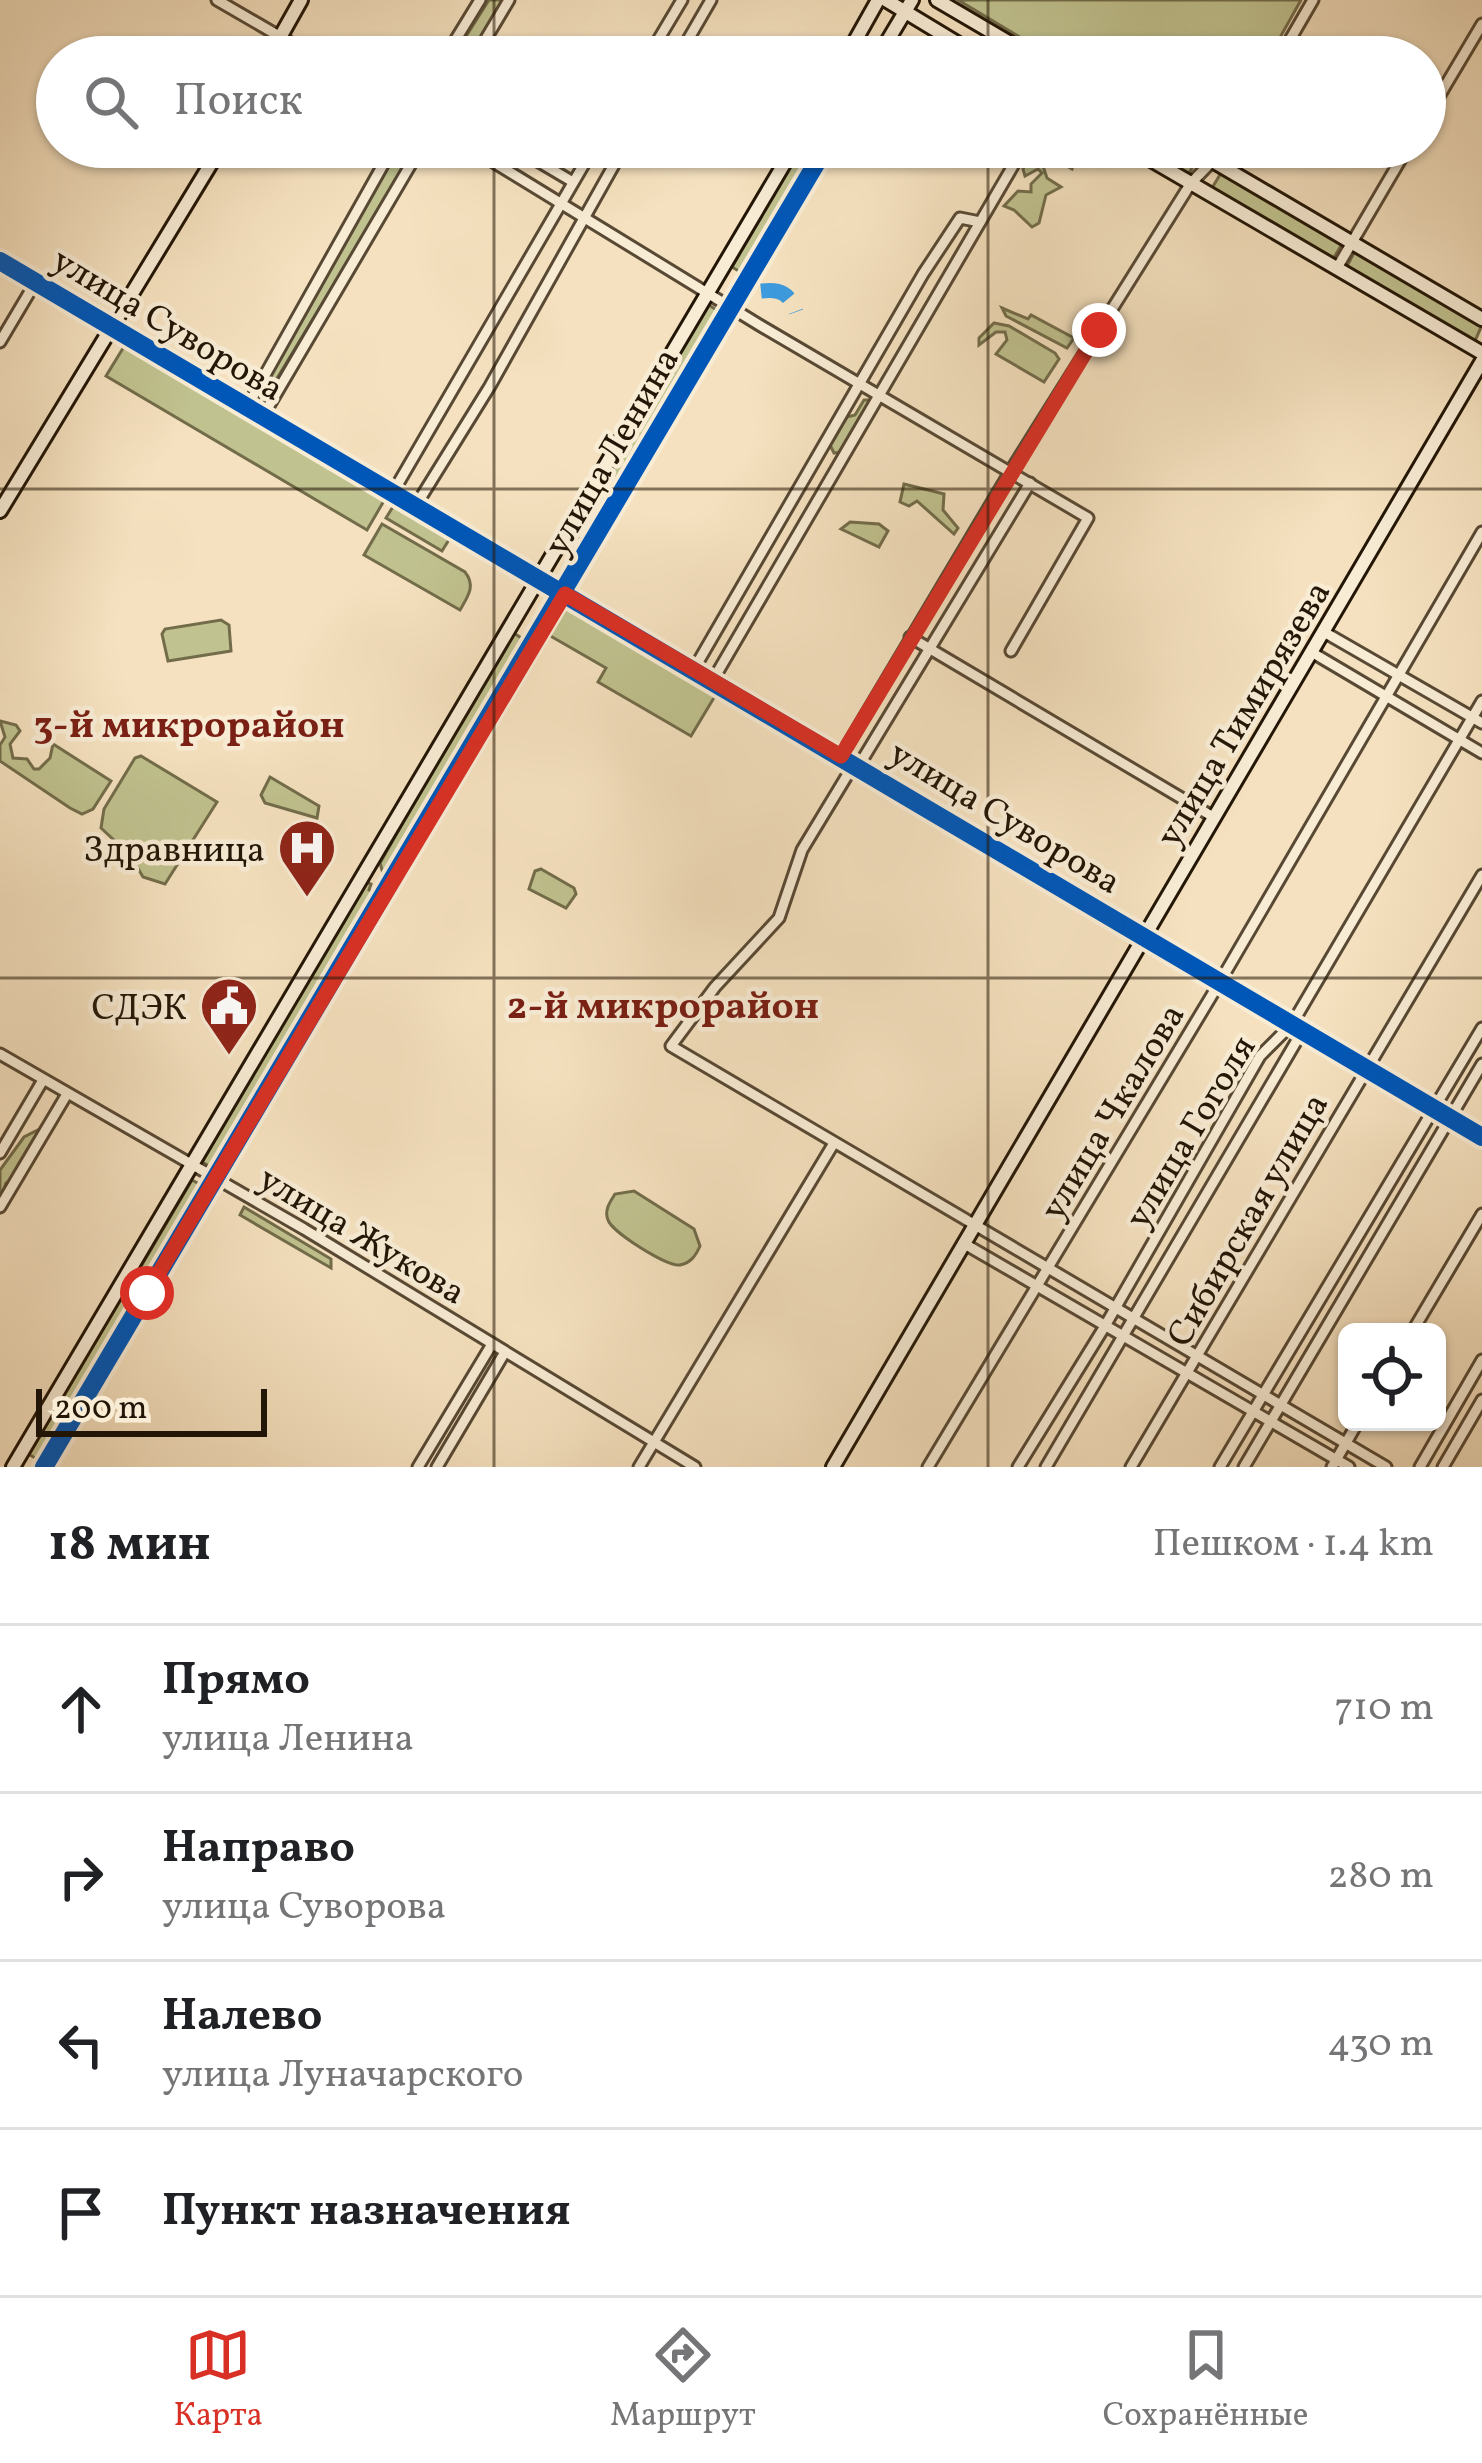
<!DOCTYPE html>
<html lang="ru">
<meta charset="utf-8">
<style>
body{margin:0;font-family:Vollkorn,serif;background:#f6f6f6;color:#202124}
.controls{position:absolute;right:36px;bottom:36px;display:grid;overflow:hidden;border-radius:18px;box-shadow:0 3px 9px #0004}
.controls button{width:108px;height:108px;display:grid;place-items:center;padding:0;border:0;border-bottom:3px solid #e0e0e0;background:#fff;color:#202124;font:60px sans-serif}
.scale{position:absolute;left:36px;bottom:30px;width:231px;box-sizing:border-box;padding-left:12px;border:6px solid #231606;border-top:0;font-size:33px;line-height:42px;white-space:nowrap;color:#231606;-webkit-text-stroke:9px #f8ecd5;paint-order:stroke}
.stop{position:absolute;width:36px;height:36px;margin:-27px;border:9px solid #d93025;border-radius:50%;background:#fff}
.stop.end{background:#d93025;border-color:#fff;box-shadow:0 3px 12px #0008}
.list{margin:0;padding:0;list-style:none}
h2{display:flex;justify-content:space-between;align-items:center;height:156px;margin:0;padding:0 48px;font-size:51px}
h2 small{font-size:39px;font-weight:400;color:#757577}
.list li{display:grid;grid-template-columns:78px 1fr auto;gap:36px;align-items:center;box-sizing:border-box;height:168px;padding:0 48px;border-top:3px solid #e0e0e0}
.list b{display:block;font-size:45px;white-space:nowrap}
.list p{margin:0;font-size:39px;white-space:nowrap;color:#757577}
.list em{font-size:39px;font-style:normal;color:#757577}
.icon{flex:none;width:66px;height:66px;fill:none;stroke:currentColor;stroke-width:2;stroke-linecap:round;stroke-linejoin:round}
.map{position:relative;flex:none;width:1482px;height:1467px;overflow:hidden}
.search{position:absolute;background:#fff;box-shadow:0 3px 9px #0004;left:36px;right:36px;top:36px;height:132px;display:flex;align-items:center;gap:30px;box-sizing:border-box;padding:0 42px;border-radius:66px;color:#757577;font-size:45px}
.sheet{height:828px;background:#fff}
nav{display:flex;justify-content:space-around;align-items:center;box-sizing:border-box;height:168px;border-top:3px solid #e0e0e0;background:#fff;font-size:33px;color:#757577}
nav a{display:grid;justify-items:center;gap:6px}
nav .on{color:#d93025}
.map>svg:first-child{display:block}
.green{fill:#c0c28f;stroke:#726c4a;stroke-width:3}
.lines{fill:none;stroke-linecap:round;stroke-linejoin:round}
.street-casing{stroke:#584934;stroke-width:15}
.secondary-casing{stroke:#231606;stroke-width:18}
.street{stroke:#f8ecd5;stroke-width:9}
.secondary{stroke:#f8ecd5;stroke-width:12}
.quiet{stroke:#3c9add;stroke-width:15;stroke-dasharray:30 15;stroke-linecap:butt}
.cycleway-casing{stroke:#f8ecd5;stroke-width:26}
.cycleway{stroke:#0057b8;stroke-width:18}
.route{stroke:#d93025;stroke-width:15}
.grid{fill:none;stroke:#231606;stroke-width:3;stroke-opacity:0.55}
.labels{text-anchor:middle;stroke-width:9;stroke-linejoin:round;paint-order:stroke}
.street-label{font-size:36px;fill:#231606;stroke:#f8ecd5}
.poi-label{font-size:36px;fill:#231606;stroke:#f8ecd5;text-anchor:end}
.neighbourhood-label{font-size:39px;font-weight:bold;fill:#7a1f14;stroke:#f8ecd5}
</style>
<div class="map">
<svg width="1482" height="1467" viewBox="0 0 1482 1467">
<rect width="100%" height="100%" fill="#f5e1bf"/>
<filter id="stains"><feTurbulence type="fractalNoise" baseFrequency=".00167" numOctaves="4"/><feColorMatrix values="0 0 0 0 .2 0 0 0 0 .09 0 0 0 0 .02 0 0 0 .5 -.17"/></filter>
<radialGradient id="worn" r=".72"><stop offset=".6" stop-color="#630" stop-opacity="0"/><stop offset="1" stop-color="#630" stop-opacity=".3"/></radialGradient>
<g class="green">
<path d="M489 0H506L472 57H453Z"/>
<path d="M958 0H1301L1269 57H1053Z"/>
<path d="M398 147H417L276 380 263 387 266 374Z"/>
<path d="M801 147H815L742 273 732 267Z"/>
<path d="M1034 147H1060L1074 162 1072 169 1052 157 1042 163 1047 178 1061 187 1046 195 1039 223 1032 227 1014 210 1004 206 1018 191 1031 192V184L1042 173 1038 169 1025 176 1023 169Z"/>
<path d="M1140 147H1176L1197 159 1188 175Z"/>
<path d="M1221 173 1342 244 1333 259 1212 188Z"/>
<path d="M1355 251 1482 325 1474 343 1346 268Z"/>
<path d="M707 304 720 312 583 540 572 534Z"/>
<path d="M1002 308 1028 319 1031 315 1074 338 1067 348 1006 316Z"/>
<path d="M994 323 1009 326 1055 353 1059 359 1044 382 996 354 1007 340 1005 332H996L979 345V338Z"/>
<path d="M125 345 385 499 367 530 106 376Z"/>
<path d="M864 400H872L841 452 834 453 830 445 847 417 855 415Z"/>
<path d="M904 484 944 494 943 510 958 528 954 534 917 501 909 506 900 502Z"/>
<path d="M394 505 450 538 442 551 386 518Z"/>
<path d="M850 522 879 524 888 531 879 547 841 529Z"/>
<path d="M382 524 465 572C476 586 468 596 460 610L364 555Z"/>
<path d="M564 605 715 696 691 736 598 682 606 668 547 634Z"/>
<path d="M221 620 229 625 231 651 168 661 162 634 165 629Z"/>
<path d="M512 632 523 639 384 877 380 863Z"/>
<path d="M0 721 16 725 20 731 10 744 13 758 27 759 34 769H39L50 758 53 744 111 781 93 809 82 814 70 808 0 761V745L5 737Z"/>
<path d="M141 756 217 802 165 884 143 877 130 855 101 828 104 809 135 758Z"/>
<path d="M270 777 319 806 317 818 265 803 261 795Z"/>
<path d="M541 869 574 888 576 894 566 908 529 889 535 871Z"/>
<path d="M366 882 371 884 369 890 375 894 213 1168 202 1162Z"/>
<path d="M46 1126 13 1181 6 1183 0 1203V1170L24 1137Z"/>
<path d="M192 1180 201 1185 140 1284 133 1280Z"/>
<path d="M634 1191 694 1229 700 1246C696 1255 691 1263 680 1265 667 1267 612 1232 608 1220 604 1210 610 1202 615 1194Z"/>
<path d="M244 1207 331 1259V1268L240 1215Z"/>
<path d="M128 1282 143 1291 41 1461 26 1453Z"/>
</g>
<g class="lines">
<g class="street-casing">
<g id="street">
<path d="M217 0 315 57"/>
<path d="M445 57 480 0"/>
<path d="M475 57 509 0"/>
<path d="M648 57 682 0"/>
<path d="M678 57 711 0"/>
<path d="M1280 57 1313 0"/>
<path d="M1425 120 1482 24"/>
<path d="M469 147 761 326 1088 518 1011 651"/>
<path d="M514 147 573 182"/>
<path d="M1337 268 1408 147"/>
<path d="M0 342 35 283"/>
<path d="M247 407 393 147"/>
<path d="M263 416 421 147"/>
<path d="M392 494 594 147"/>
<path d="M415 507 490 386 624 147"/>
<path d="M1324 632 1482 723"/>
<path d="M910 637 1215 818"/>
<path d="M1313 653 1482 753"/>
<path d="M694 669 923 274 960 218 980 222"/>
<path d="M713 680 1024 147"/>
<path d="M841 756 1010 472 1191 183 1226 147"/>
<path d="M854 764 802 850 779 918 715 987 671 1046 1386 1467"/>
<path d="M858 767 1030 483"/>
<path d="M0 1054 304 1229 695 1467"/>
<path d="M0 1153 43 1080"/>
<path d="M0 1207 67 1094"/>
<path d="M963 1243 1349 1467"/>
<path d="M1412 1332 1482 1214"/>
<path d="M418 1467 492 1344"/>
<path d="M437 1467 505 1352"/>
<path d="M639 1467 834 1143"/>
<path d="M928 1467 1221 980 1482 532"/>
<path d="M1018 1467 1105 1326 1260 1056 1292 1024 1482 701"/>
<path d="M1046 1467 1303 1030"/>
<path d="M1131 1467 1482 875"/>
<path d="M1220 1467 1482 1028"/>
<path d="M1244 1467 1482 1064"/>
<path d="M1332 1467 1358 1422"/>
<path d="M1420 1467 1482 1360"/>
<path d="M1443 1467 1482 1400"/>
</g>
</g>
<g class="secondary-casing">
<g id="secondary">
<path d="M886 0 980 57"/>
<path d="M937 0 1034 57"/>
<path d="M269 57 301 0"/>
<path d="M846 57 878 0"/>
<path d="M878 57 912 0"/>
<path d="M1129 147 1482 353"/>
<path d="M1189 147 1482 319"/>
<path d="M0 261 1482 1137"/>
<path d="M0 511 221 147"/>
<path d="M13 1467 794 147"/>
<path d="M44 1467 826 147"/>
<path d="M833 1467 1482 361"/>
</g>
</g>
<use href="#street" class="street"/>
<use href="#secondary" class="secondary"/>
<path class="quiet" d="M761 291C781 289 789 293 796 312"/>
<g class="cycleway-casing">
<g id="cycleway">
<path d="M0 261 1482 1137"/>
<path d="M44 1467 826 147"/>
</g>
</g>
<use href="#cycleway" class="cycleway"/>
</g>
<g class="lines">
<path class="route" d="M147 1293 565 594 841 756 1099 330"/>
</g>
<path class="grid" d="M494 0V57M988 0V57M494 147V1467M988 147V1467M0 489H1482M0 978H1482"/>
<defs>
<g id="hospital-pin" transform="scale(3)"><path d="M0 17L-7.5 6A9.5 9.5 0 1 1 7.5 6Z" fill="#8f2418" stroke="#f8ecd5"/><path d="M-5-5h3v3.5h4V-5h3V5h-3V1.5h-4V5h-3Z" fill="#fff"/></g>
<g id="civic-pin" transform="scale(3)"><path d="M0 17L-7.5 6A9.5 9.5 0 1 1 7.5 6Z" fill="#8f2418" stroke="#f8ecd5"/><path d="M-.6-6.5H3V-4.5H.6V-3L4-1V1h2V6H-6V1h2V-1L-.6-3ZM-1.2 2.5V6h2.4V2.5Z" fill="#fff"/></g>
</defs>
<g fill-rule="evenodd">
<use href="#hospital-pin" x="307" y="848"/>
<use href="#civic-pin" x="229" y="1006"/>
</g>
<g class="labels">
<g class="street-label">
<text transform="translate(169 323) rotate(31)" y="13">улица Суворова</text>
<text transform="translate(610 451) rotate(-60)" y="13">улица Ленина</text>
<text transform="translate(1242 713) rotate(-59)" y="13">улица Тимирязева</text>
<text transform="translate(1006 816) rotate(31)" y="13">улица Суворова</text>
<text transform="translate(1111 1111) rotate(-59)" y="13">улица Чкалова</text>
<text transform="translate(1189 1131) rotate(-59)" y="13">улица Гоголя</text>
<text transform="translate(1246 1219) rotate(-60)" y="13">Сибирская улица</text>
<text transform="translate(363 1234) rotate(31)" y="13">улица Жукова</text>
</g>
<g class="poi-label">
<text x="265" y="861">Здравница</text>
<text x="187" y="1019">СДЭК</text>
</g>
<g class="neighbourhood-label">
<text x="189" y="737">3-й микрорайон</text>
<text x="663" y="1018">2-й микрорайон</text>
</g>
</g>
<rect width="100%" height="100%" filter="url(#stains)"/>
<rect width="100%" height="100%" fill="url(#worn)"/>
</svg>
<div class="controls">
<button><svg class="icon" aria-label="locate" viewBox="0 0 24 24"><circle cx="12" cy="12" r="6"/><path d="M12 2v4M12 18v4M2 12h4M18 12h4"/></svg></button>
</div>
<div class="scale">200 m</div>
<div class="stop" style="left:147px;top:1293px"></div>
<div class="stop end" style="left:1099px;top:330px"></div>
<div class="search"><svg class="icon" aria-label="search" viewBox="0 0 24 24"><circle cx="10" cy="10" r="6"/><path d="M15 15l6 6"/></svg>Поиск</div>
</div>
<section class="sheet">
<h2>18 мин<small>Пешком · 1.4 km</small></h2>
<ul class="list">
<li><svg class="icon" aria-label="ahead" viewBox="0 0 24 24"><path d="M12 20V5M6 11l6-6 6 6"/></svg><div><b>Прямо</b><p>улица Ленина</p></div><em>710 m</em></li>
<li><svg class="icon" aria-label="right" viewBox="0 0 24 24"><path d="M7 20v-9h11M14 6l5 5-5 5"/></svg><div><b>Направо</b><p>улица Суворова</p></div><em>280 m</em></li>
<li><svg class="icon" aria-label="left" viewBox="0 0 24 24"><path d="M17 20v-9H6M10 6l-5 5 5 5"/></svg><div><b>Налево</b><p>улица Луначарского</p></div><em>430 m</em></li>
<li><svg class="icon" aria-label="arrive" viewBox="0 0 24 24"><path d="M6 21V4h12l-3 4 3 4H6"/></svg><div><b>Пункт назначения</b></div></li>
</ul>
</section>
<nav>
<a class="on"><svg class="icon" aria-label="map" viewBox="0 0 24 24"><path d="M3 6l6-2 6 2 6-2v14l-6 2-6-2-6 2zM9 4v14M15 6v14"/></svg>Карта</a>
<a><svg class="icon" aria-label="directions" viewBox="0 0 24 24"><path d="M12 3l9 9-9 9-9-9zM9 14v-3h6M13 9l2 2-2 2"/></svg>Маршрут</a>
<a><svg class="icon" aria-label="saved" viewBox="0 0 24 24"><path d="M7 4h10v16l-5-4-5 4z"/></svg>Сохранённые</a>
</nav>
